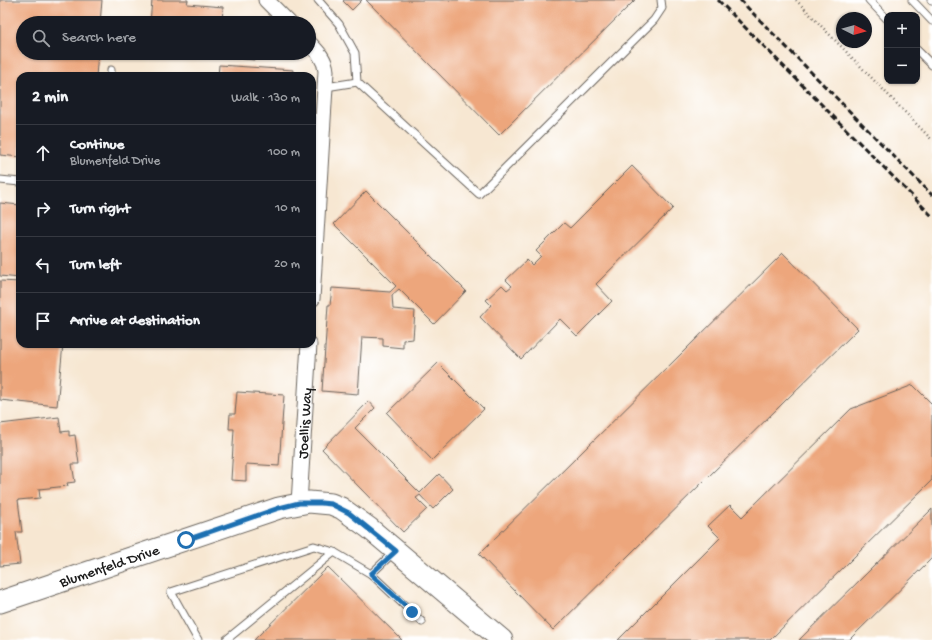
<!DOCTYPE html>
<meta charset="utf-8">
<style>
body{margin:0;font-family:"Gochi Hand",sans-serif;background:#242831;color:#f1f3f6}
.controls{position:absolute;right:12px;top:12px;display:grid;overflow:hidden;border-radius:8px;box-shadow:0 1px 3px #0004}
.controls button{width:36px;height:36px;display:grid;place-items:center;padding:0;border:0;border-bottom:1px solid #363941;background:#171b24;color:#f1f3f6;font:20px sans-serif}
.compass{position:absolute;left:836px;top:12px;width:36px;height:36px;border-radius:50%;background:#171b24;box-shadow:0 1px 3px #0004;rotate:95deg}
.stop{position:absolute;width:12px;height:12px;margin:-9px;border:3px solid #1f6fb2;border-radius:50%;background:#fff}
.stop.end{background:#1f6fb2;border-color:#fff;box-shadow:0 1px 4px #0008}
.list{margin:0;padding:0;list-style:none}
h2{display:flex;justify-content:space-between;align-items:center;height:52px;margin:0;padding:0 16px;font-size:17px}
h2 small{font-size:13px;font-weight:400;color:#9ea1a6}
.list li{display:grid;grid-template-columns:26px 1fr auto;gap:12px;align-items:center;box-sizing:border-box;height:56px;padding:0 16px;border-top:1px solid #363941}
.list b{display:block;font-size:15px;white-space:nowrap}
.list p{margin:0;font-size:13px;white-space:nowrap;color:#9ea1a6}
.list em{font-size:13px;font-style:normal;color:#9ea1a6}
.icon{flex:none;width:22px;height:22px;fill:none;stroke:currentColor;stroke-width:2;stroke-linecap:round;stroke-linejoin:round}
.map{position:relative;flex:none;width:932px;height:640px;overflow:hidden}
.search{position:absolute;background:#171b24;box-shadow:0 1px 3px #0004;left:16px;top:16px;width:300px;height:44px;display:flex;align-items:center;gap:10px;box-sizing:border-box;padding:0 14px;border-radius:22px;color:#9ea1a6;font-size:15px}
.panel{position:absolute;background:#171b24;box-shadow:0 1px 3px #0004;left:16px;top:72px;width:300px;height:276px;border-radius:12px}
.map>svg:first-child{display:block}
.building{fill:#eda67c}
.lines{fill:none;stroke-linecap:round;stroke-linejoin:round}
.lane-casing{stroke:#69635c;stroke-width:9}
.street-casing{stroke:#69635c;stroke-width:17}
.secondary-casing{stroke:#69635c;stroke-width:23}
.path{stroke:#69635c;stroke-width:2.5;stroke-dasharray:1 3;stroke-linecap:butt}
.lane{stroke:#fff;stroke-width:7}
.street{stroke:#fff;stroke-width:15}
.secondary{stroke:#fff;stroke-width:21}
.rail{stroke:#1c1c1c;stroke-width:3;stroke-dasharray:6 3;stroke-linecap:butt}
.route{stroke:#1f6fb2;stroke-width:5}
.labels{text-anchor:middle;stroke-width:4;stroke-linejoin:round;paint-order:stroke}
.street-label{font-size:15px;fill:#1c1c1c;stroke:#fff}
</style>
<div class="map">
<svg width="932" height="640" viewBox="0 0 932 640">
<rect width="100%" height="100%" fill="#fff"/>
<filter id="ink" filterUnits="userSpaceOnUse"><feTurbulence type="fractalNoise" baseFrequency=".025" numOctaves="2"/><feDisplacementMap in="SourceGraphic" scale="8" xChannelSelector="R" yChannelSelector="G"/><feConvolveMatrix kernelMatrix="1 2 1 2 8 2 1 2 1" color-interpolation-filters="sRGB"/></filter>
<filter id="wash" filterUnits="userSpaceOnUse"><feTurbulence type="fractalNoise" baseFrequency=".012" numOctaves="4" result="noise"/><feDisplacementMap in="SourceGraphic" scale="16" xChannelSelector="R" yChannelSelector="G"/><feGaussianBlur stdDeviation="0.9" result="paint"/><feColorMatrix in="noise" values="0 0 0 0 0 0 0 0 0 0 0 0 0 0 0 0 0 1.4 0 .05"/><feComposite in="paint" operator="in"/></filter>
<g filter="url(#wash)">
<rect width="100%" height="100%" fill="#f7e7d2"/>
<g id="blocks">
<g class="building">
<path d="M0 0H102L100 23H23V53H98L96 76H20V157L0 155Z"/>
<path d="M152 0H188L187 4 223 7 222 23H150Z"/>
<path d="M344 0H362L352 10 343 1Z"/>
<path d="M366 0H635L499 135Z"/>
<path d="M190 53H254V60Z"/>
<path d="M219 65 293 70 292 76H218Z"/>
<path d="M632 166 673 208 596 284 612 301 577 336 560 319 521 359 480 317 491 305 486 300 502 285 507 290 512 286 506 280 527 260 532 265 541 256 536 251 564 223 570 228Z"/>
<path d="M366 191 466 291 434 324 399 289 392 295 393 309 415 311 413 339 403 340V348L383 346V338L362 337 358 394 322 391 328 305H330L332 288 390 292 396 286 334 224Z"/>
<path d="M0 203 20 205V278L0 276Z"/>
<path d="M783 253 858 329 553 630 479 554Z"/>
<path d="M0 281 20 282V344H63L57 406 0 400Z"/>
<path d="M438 363 484 409 432 460 387 413Z"/>
<path d="M913 385 932 404V480L770 640H618L720 538 708 526 730 505 742 517 851 409Z"/>
<path d="M237 392 284 395 279 466 246 464V481L231 480 234 429H229L230 414H235Z"/>
<path d="M369 401 375 408 355 428 420 493 439 474 453 489 433 509 420 495 416 498 427 509 403 532 322 449Z"/>
<path d="M59 417 61 432 69 431V436L75 435 79 464H72L75 482 67 483 68 486 39 489 40 498 18 500 22 532H16L20 564 0 566V424Z"/>
<path d="M932 509V558L849 640H799Z"/>
<path d="M328 567 402 640H254Z"/>
</g>
</g>
</g>
<g filter="url(#ink)">
<use href="#blocks" fill-opacity="0" stroke="#69635c" stroke-width="1"/>
<g class="lines">
<g class="lane-casing">
<g id="lane">
<path d="M318 0 339 24 355 53 357 82 479 194 654 20 662 8 661 0"/>
<path d="M869 0 887 19"/>
<path d="M912 0 932 21"/>
<path d="M931 0 932 1"/>
<path d="M917 50 932 65"/>
<path d="M111 76V70"/>
<path d="M326 87 357 82"/>
<path d="M0 180 20 182"/>
<path d="M371 574 422 622"/>
<path d="M198 640 171 592 314 546 334 552 371 574 394 552"/>
<path d="M226 640 334 552"/>
</g>
</g>
<g class="street-casing">
<g id="street">
<path d="M266 0 289 23"/>
<path d="M309 43C318 52 325 59 326 71L312 299"/>
<path id="s1" d="M299 503 309 344"/>
</g>
</g>
<g class="secondary-casing">
<g id="secondary">
<path id="s2" d="M0 602 279 508 309 502 331 504 341 508 369 528 502 640"/>
</g>
</g>
<path class="path" d="M796 0 932 140"/>
<use href="#lane" class="lane"/>
<use href="#street" class="street"/>
<use href="#secondary" class="secondary"/>
<g class="rail">
<path d="M718 0 932 216"/>
<path d="M740 0 932 195"/>
</g>
</g>
</g>
<g class="lines" filter="url(#ink)">
<path class="route" d="M186 540 279 508 299 503H321L331 504 349 513 396 551 371 574 412 612"/>
</g>
<g class="labels">
<g class="street-label">
<text dy="5" stroke="none"><textPath href="#s1" startOffset="80">Joellis Way</textPath></text>
<text dy="5" stroke="none"><textPath href="#s2" startOffset="115">Blumenfeld Drive</textPath></text>
</g>
</g>
</svg>
<div class="controls">
<button>+</button>
<button>−</button>
</div>
<svg class="compass" viewBox="-18 -18 36 36"><path d="M0-13l5 13h-10z" fill="#e53935"/><path d="M0 13l5-13h-10z" fill="#9ea1a6"/></svg>
<div class="stop" style="left:186px;top:540px"></div>
<div class="stop end" style="left:412px;top:612px"></div>
<div class="search"><svg class="icon" aria-label="search" viewBox="0 0 24 24"><circle cx="10" cy="10" r="6"/><path d="M15 15l6 6"/></svg>Search here</div>
<section class="panel">
<h2>2 min<small>Walk · 130 m</small></h2>
<ul class="list">
<li><svg class="icon" aria-label="ahead" viewBox="0 0 24 24"><path d="M12 20V5M6 11l6-6 6 6"/></svg><div><b>Continue</b><p>Blumenfeld Drive</p></div><em>100 m</em></li>
<li><svg class="icon" aria-label="right" viewBox="0 0 24 24"><path d="M7 20v-9h11M14 6l5 5-5 5"/></svg><div><b>Turn right</b></div><em>10 m</em></li>
<li><svg class="icon" aria-label="left" viewBox="0 0 24 24"><path d="M17 20v-9H6M10 6l-5 5 5 5"/></svg><div><b>Turn left</b></div><em>20 m</em></li>
<li><svg class="icon" aria-label="arrive" viewBox="0 0 24 24"><path d="M6 21V4h12l-3 4 3 4H6"/></svg><div><b>Arrive at destination</b></div></li>
</ul>
</section>
</div>
